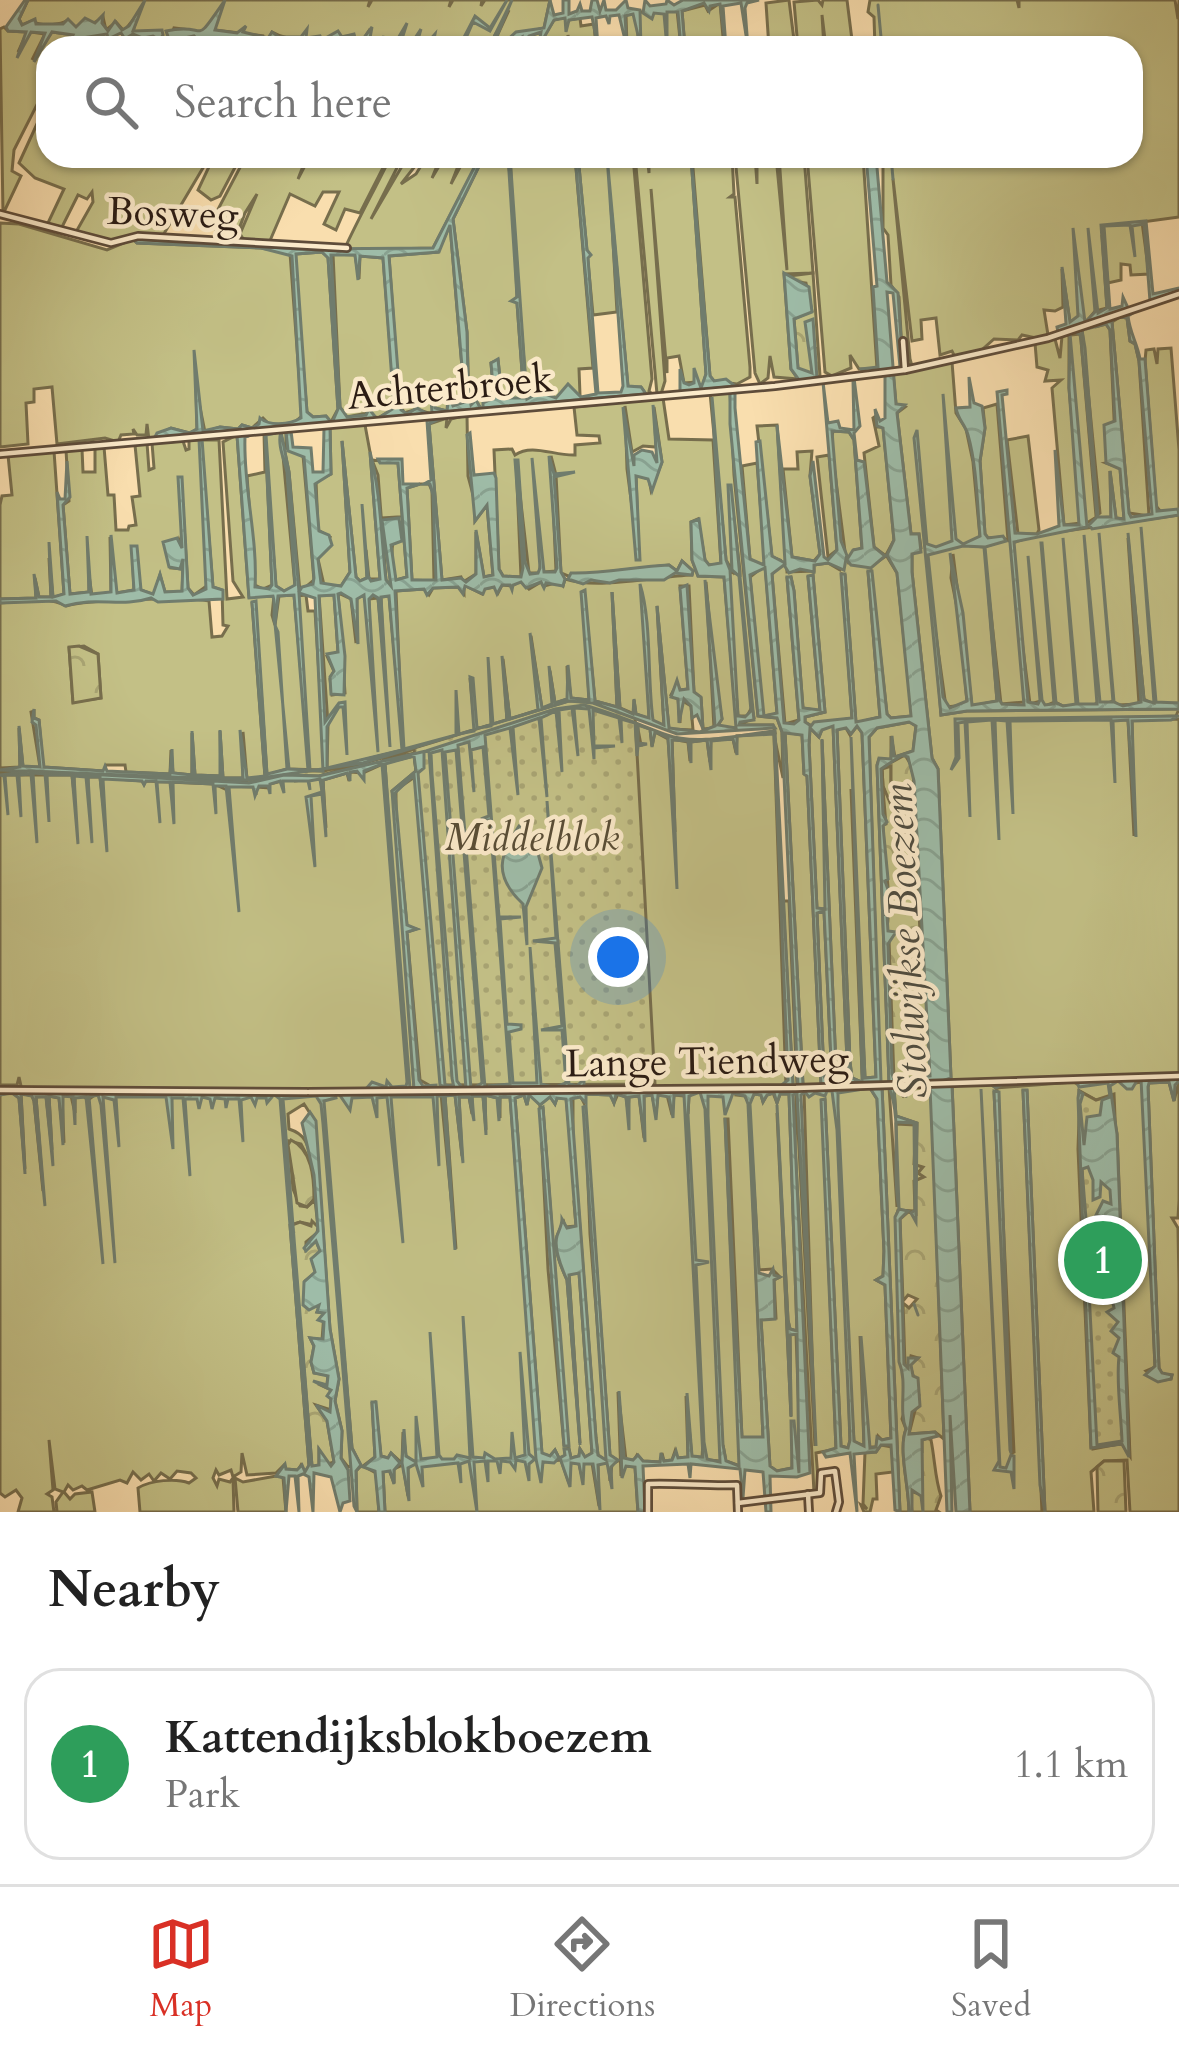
<!DOCTYPE html>
<style>
body{margin:0;font-family:Cardo,serif;background:#f6f6f6;color:#222}
.you{position:absolute;left:618px;top:957px;width:42px;height:42px;margin:-30px;border:9px solid #fff;border-radius:50%;background:#1a73e8;box-shadow:0 0 0 18px #1a73e833}
.badge{display:grid;place-items:center;width:78px;height:78px;border-radius:50%;background:#d93025;color:#fff;font-size:39px;font-weight:700}
.pin{position:absolute;translate:-50% -50%;border:6px solid #fff;box-shadow:0 3px 12px #0006}
.list{margin:0;padding:0;list-style:none}
h2{display:flex;justify-content:space-between;align-items:center;height:156px;margin:0;padding:0 48px;font-size:51px}
h2 small{font-size:39px;font-weight:400;color:#767676}
.list li{display:grid;grid-template-columns:78px 1fr auto;gap:36px;align-items:center;box-sizing:border-box;height:192px;margin:0 24px 24px;padding:0 24px;border:3px solid #e0e0e0;border-radius:36px}
.list b{display:block;font-size:45px;white-space:nowrap}
.list p{margin:0;font-size:39px;white-space:nowrap;color:#767676}
.list em{font-size:39px;font-style:normal;color:#767676}
.icon{flex:none;width:66px;height:66px;fill:none;stroke:currentColor;stroke-width:2;stroke-linecap:round;stroke-linejoin:round}
.map{position:relative;flex:none;width:1179px;height:1512px;overflow:hidden}
.search{position:absolute;background:#fff;box-shadow:0 3px 9px #0004;left:36px;right:36px;top:36px;height:132px;display:flex;align-items:center;gap:30px;box-sizing:border-box;padding:0 42px;border-radius:36px;color:#767676;font-size:45px}
.sheet{height:372px;background:#fff}
nav{display:flex;justify-content:space-around;align-items:center;box-sizing:border-box;height:168px;border-top:3px solid #e0e0e0;background:#fff;font-size:33px;color:#767676}
nav a{display:grid;justify-items:center;gap:6px}
nav .on{color:#d93025}
.map>svg:first-child{display:block}
.green{fill:#c3c086;stroke:#776e4d;stroke-width:3;fill-rule:evenodd}
.forest{fill:url(#forest-crowns);stroke:#776e4d;stroke-width:3;fill-rule:evenodd}
.park{fill:url(#park-dots);stroke:#776e4d;stroke-width:3}
.water{fill:url(#water-waves);stroke:#707c6d;stroke-width:3;fill-rule:evenodd}
.lines{fill:none;stroke-linecap:round;stroke-linejoin:round}
.stream{stroke:#707c6d;stroke-width:3}
.minor-casing{stroke:#5e4c3a;stroke-width:10}
.minor{stroke:#fbeaca;stroke-width:4.5}
.labels{text-anchor:middle;stroke-width:9;stroke-linejoin:round;paint-order:stroke}
.street-label{font-size:39px;fill:#2b1c14;stroke:#fbeaca}
.park-label{font-size:39px;font-style:italic;fill:#594d36;stroke:#fbeaca}
.water-label{font-size:42px;font-style:italic;fill:#4e4c40;stroke:#fbeaca}
</style>
<div class="map">
<svg width="1179" height="1512" viewBox="0 0 1179 1512">
<defs>
<pattern id="forest-crowns" width="20" height="18" patternUnits="userSpaceOnUse" patternTransform="scale(3)"><rect width="20" height="18" fill="#c3c086"/><path d="M2 6a3 3 0 1 1 6 0M12 15a3 3 0 1 1 6 0" fill="none" stroke="#a8a473"/></pattern>
<pattern id="park-dots" width="8" height="8" patternUnits="userSpaceOnUse" patternTransform="scale(3)"><rect width="8" height="8" fill="#c3c086"/><path d="M2 2h.1M6 6h.1" fill="none" stroke="#a8a473" stroke-width="1.8" stroke-linecap="round"/></pattern>
<pattern id="water-waves" width="16" height="10" patternUnits="userSpaceOnUse" patternTransform="scale(3)"><rect width="16" height="10" fill="#9ebca8"/><path d="M0 5q4-4 8 0t8 0" fill="none" stroke="#88a190"/></pattern>
</defs>
<rect width="100%" height="100%" fill="#f9deae"/>
<filter id="stains"><feTurbulence type="fractalNoise" baseFrequency=".00167" numOctaves="4"/><feColorMatrix values="0 0 0 0 .2 0 0 0 0 .09 0 0 0 0 .02 0 0 0 .5 -.17"/></filter>
<radialGradient id="worn" r=".72"><stop offset=".6" stop-color="#630" stop-opacity="0"/><stop offset="1" stop-color="#630" stop-opacity=".3"/></radialGradient>
<g class="green">
<path d="M28 0H370L368 7 372 0H451L449 7 453 0H482L481 6 485 0H550L544 28 514 35 505 43 497 36 509 10 494 37 477 48 439 41 436 46 433 39 420 44 416 39 410 48H397L407 46 401 36 396 41 383 38 375 43 369 38 370 29 363 40 356 41 350 36C325 37 295 45 272 32L265 48H235L240 41 264 36 215 30 213 27 194 35 190 30 174 28 167 48H154L160 37 133 31 138 14 124 31 116 22 106 30 103 17C97 24 82 26 71 27L68 20C61 25 41 27 32 21L22 25 19 19Z"/>
<path d="M789 0 795 48H769L766 3Z"/>
<path d="M818 0 822 5 823 0H847L853 48H826L822 15 824 48H798L794 2Z"/>
<path d="M870 0H1017L1019 8V0H1175L1178 19 1179 0V217L1142 222 1149 274 1131 275 1130 265 1121 264V280L1108 283 1102 235 1107 308 1095 311 1087 321 1128 310 1095 327 1106 324 1110 330 1116 461 1106 463 1120 468 1124 519 1116 518 1110 471 1111 517 1095 518 1085 524 1069 335V388L1081 523 1064 525 1052 388 1061 380 1045 381 1048 370 1037 367 1035 343 1055 339 1060 358 1062 336 1080 334 1081 340 1096 516 1100 513 1082 329 1098 323 1084 322 1080 308 1078 318 1070 322 1062 269 1063 307 1055 311 1044 310 1048 335H1055L980 354 1036 338 1022 335 1018 340 994 339 976 355 932 364 955 357 952 351 940 355 936 318 921 320 922 339 912 341 893 179 910 359 912 366 927 365 911 367 904 359 903 369 899 297 891 285 888 235 883 228V164L877 163 876 156H1131V48H875L874 17 868 12Z"/>
<path d="M720 3 724 48H685L682 11 705 5 708 11Z"/>
<path d="M677 10 681 48H641L638 21V48H627L626 14H634L638 19 640 12Z"/>
<path d="M565 17 567 24 569 20 580 18 581 26 594 24 596 48H570L568 35 567 48H538L540 39 535 48H521L529 36 542 32 543 38 554 20Z"/>
<path d="M4 27 8 31 27 32 18 52 31 32 45 34 32 60 52 32 74 35 66 48H48V83L14 150 12 171 21 176 3 214 0 29Z"/>
<path d="M48 100V156H210L162 237 112 241 76 232 93 202 92 192 87 199 78 195 61 229 47 225 64 189 35 178 19 163Z"/>
<path d="M214 156H241L220 196 211 200 198 190Z"/>
<path d="M246 156H307L298 179 310 156H389L360 213 345 209 336 230 324 224 339 192H323L315 206 290 194 269 243 244 240 240 234 257 194 245 213 236 237 214 239 218 223 215 215Z"/>
<path d="M391 156H403L371 219 408 156H423L401 184 416 174 427 156H441L432 178 445 156H462L451 184 466 156H481L433 248 344 250C358 219 375 189 391 156Z"/>
<path d="M484 156H508L512 198 510 156H575L593 368 579 369 580 395 566 391 557 398 540 393 527 399 515 247 517 297 514 301 517 303 524 399 502 398 498 360 491 363 494 398 481 409 476 401 469 403 467 332 453 219Z"/>
<path d="M578 156H633L652 379 649 391 652 394H646L641 387H628L611 207 617 312 593 315Z"/>
<path d="M635 156H647L649 173V156H691L706 374 702 388 696 382 684 383 679 356 667 358V373L651 189 665 381 661 394H657Z"/>
<path d="M692 156H732L734 194 730 197H735L750 367V377L737 384 714 381 710 376Z"/>
<path d="M735 156H755L757 184V156H776L787 270 779 156H804L813 273 784 274 791 369 798 379 774 377 770 356 768 378 760 384 755 373Z"/>
<path d="M807 156H863L877 369H859L850 355 851 368 832 376 825 372Z"/>
<path d="M0 223 19 224 107 250 133 239 137 243 261 248 290 253 302 416 294 423 270 425 263 418 252 428 242 425 238 429 220 427 205 432 196 388 197 429 190 433 171 428 149 440 147 424 146 435H137L133 429 134 434 121 435 118 442 105 438 57 444 52 387 34 389V402L26 403 28 444 0 447Z"/>
<path d="M450 225 465 403 453 406 448 398 447 411 435 408 431 389 434 415 417 409 404 413 399 400 389 256 438 252Z"/>
<path d="M322 252 328 257 338 409 331 422 326 416 313 417 307 412 294 260 296 254Z"/>
<path d="M333 254 355 255 359 279 360 256 383 258 395 408 378 418 367 413 347 417 340 407Z"/>
<path d="M1120 317 1127 318 1130 341 1135 344 1139 361 1149 516 1129 513 1112 322Z"/>
<path d="M1171 348 1179 450V510L1161 512 1156 506 1145 361 1146 350 1154 349 1157 364 1158 349Z"/>
<path d="M952 362 956 413 966 429 973 462 980 537 963 545 984 547 1006 540 1003 537 988 538 985 534 980 461 985 428 983 408 997 404 1008 540 1012 543 1037 535 1179 515V703L1152 704 1144 699 1128 538 1139 704 1118 705 1113 701 1103 705 1099 701 1093 706H1063L1055 702 1045 706 1041 701 1030 704 1021 633 1025 702 1001 704 988 588 997 701 972 706 953 554 951 578 960 622 967 702 965 705 946 707 934 621 941 715 967 711 1179 709 1176 716 1089 719 1128 720 1134 836 1132 720 1179 719V1080L942 1082 951 1078 938 769 932 758 912 572V553L921 548 919 534H911L897 413 905 407 896 404 893 373Z"/>
<path d="M730 392 734 475 758 716 777 718 782 732 783 778 774 735 786 1086 793 1085 783 901H789L797 1085H803L785 732 802 735 804 774 807 776 821 1084 828 1083 824 1076 817 912 824 911 832 1081 842 1083 836 1067 822 740 826 909H817L809 745 810 728 819 737 822 729 833 725 848 1084 859 1081 852 1078 850 1062 837 729 846 728 850 735 857 726 862 733 876 1077 865 1078 851 789 862 1073 863 1082H880L869 737 877 728 910 722 916 726 913 751 895 757 891 736V759L886 762 879 759 877 765 889 1081 937 1082 889 1087 897 1207 896 1124 916 1125 914 1164 923 1167 918 1173 924 1177 914 1181 915 1211 898 1210 896 1217 905 1409 902 1419 906 1429C898 1450 909 1486 909 1512H900L882 1087 873 1085 870 1088 877 1099 884 1251 883 1276 876 1280 885 1285 891 1438 882 1440 878 1436 876 1447H867L860 1336 864 1446 854 1442 847 1335 850 1440 848 1448 841 1446 825 1100H822L836 1449 816 1453 819 1491 814 1492 795 1146 796 1092 815 1446 804 1091 737 1090 736 1095 745 1096 749 1104 754 1094 761 1095 763 1102 767 1095 773 1093 777 1103 780 1094H789L797 1331 790 1329 788 1320 777 1113 791 1416 790 1335 796 1333 801 1472H797L793 1421 792 1468 777 1471 770 1467 761 1319 776 1318 774 1280 780 1277 772 1269 759 1270 749 1105 763 1438H742L728 1119H725L740 1466 726 1461 723 1445 721 1461 707 1460 703 1442 702 1458H692L686 1396 688 1457 677 1458 675 1451 672 1460 664 1461 662 1453 661 1462 643 1461 637 1455 634 1460H626L618 1392 621 1476 625 1466 635 1467 638 1512H385L383 1472 389 1470 394 1483V1469L403 1465 408 1496V1468L415 1463 406 1456 403 1432 402 1463 391 1453 388 1458 381 1456 375 1402 372 1403 375 1457 363 1466 376 1473 379 1512H357L356 1471 361 1466 352 1448 341 1319 352 1466 348 1467 341 1458 342 1431 335 1401 339 1379 330 1329 315 1121 304 1104 288 1114 289 1129C308 1135 308 1147 312 1165L301 1144 289 1141 293 1189 300 1206 307 1207 315 1200 318 1226 300 1222 290 1225 306 1428 309 1466 305 1472 301 1465 298 1470 286 1469 284 1465 276 1473 247 1475 242 1453 241 1472 233 1477 231 1470 219 1475 216 1470 213 1478 217 1486 219 1479 230 1482 233 1478 234 1512H140L138 1488C151 1480 176 1478 189 1483L196 1478 191 1473 177 1471 170 1479 161 1473 154 1481 149 1474 141 1480 133 1472 127 1483 120 1480 87 1490 82 1486 73 1490 68 1485 64 1492 70 1499 75 1494 92 1492 95 1512H57L56 1502 63 1492 55 1489 49 1440 53 1490 47 1494 52 1497 54 1512H18L22 1498 16 1490 5 1497 0 1493V1095L11 1092 0 1088 21 1086 19 1077 17 1085H0V775H72L74 793V775L86 776 88 786V777H100L104 811 102 779 106 778 142 781 144 784 145 781 214 784 227 790 228 786 254 787 256 795V787L269 788 270 784 293 778 295 781 321 778 326 828 323 780 347 773 349 781 350 772 363 773 383 764 389 827 385 763 414 756 416 771 392 791 396 809V790L416 776 434 963 418 773 424 768V751L382 760 431 743 327 769 328 724 319 595H334L338 652 327 656 334 671 330 679 332 695 345 693 338 593 351 599 356 643 357 597 365 596 370 637 369 599 378 598 383 648 381 597 389 596 402 736 396 591 424 589 429 595 433 588 458 587 464 594V585L482 594 484 589 494 587 498 593 502 585 512 586 521 581 529 589 541 582 544 586 559 582 563 586 565 579C598 590 658 576 692 575L693 571 682 561 677 571 669 565 568 576 561 573 556 475 551 456 556 571 544 572 541 562 539 573H529L516 460 521 577 503 576 499 569 494 450 512 449 515 455C532 443 554 456 575 455V445L600 443 599 436 577 435 574 407 663 398 669 439 713 440 721 564 709 565 705 560 698 519 691 522 692 560 698 576 724 577 737 728H720L718 725 722 719 714 675 706 582 714 728 703 729 701 698 694 692 689 586H680L688 689 680 690 677 684 671 695 678 699 680 723 681 700 691 706 693 730 669 729 657 606 664 727 652 720 648 690 649 719 636 714 634 700V714L620 708 612 592 617 707 595 701 584 591 589 700 571 698 567 666 568 699 555 703 550 671 553 705 542 709 531 636 539 710 510 720 503 659 507 721 477 729 470 678 475 731 470 732 472 737 428 750 430 765 431 753 442 750 446 798 461 796 458 745 469 741 470 750 484 747 491 834 490 798 517 814C521 853 478 864 523 904L527 938 526 907 542 868 533 839 542 829V817L536 809C542 787 535 758 535 735L530 732 540 729 546 797C546 775 534 743 558 732L559 752 592 748 593 758 594 741 600 742 605 736 620 738 622 745H641L637 724 650 729 652 746 655 732 668 739 675 832 672 739 688 742 690 761V742L707 740 710 762 711 740 733 739 736 753 737 736 775 733 773 725H739L754 718 752 707 747 716H738L727 577 731 572 740 575V571L730 485 732 570 726 560 710 393ZM625 406 632 452 643 446 656 447 654 407 662 462 651 490 649 479 636 475 639 560 627 469ZM396 813 407 926 416 929 407 932 420 1080 436 1089 414 1088ZM496 888 507 1025 521 1026 509 1032 513 1084 537 1083 529 948 541 1085 549 1086 548 1089 488 1086 510 1085ZM699 1091 689 1096 688 1114 684 1096 674 1095 672 1115 667 1095 658 1094 656 1114 652 1095 644 1096V1138L639 1096 629 1097 628 1111 626 1097 618 1094 614 1103 611 1095 585 1094 584 1103 581 1097 573 1096V1163L566 1098H557L555 1104 550 1096 540 1105 531 1095ZM12 1092 96 1094 88 1100 82 1095 75 1098V1113L71 1096H62L64 1143 59 1098 49 1096 52 1150 46 1096 36 1097 43 1191 34 1101 32 1096 21 1093 25 1169 19 1098ZM445 1092 529 1094 527 1105 524 1095 515 1098 542 1454 550 1456 555 1450 559 1458 565 1456V1449H569L571 1458 579 1456 580 1449 585 1457 592 1453 579 1272 569 1274 580 1443 567 1280C562 1269 553 1249 557 1236 559 1230 563 1225 563 1219L565 1227 576 1226 574 1202H578L596 1438 598 1455 605 1460 598 1465 599 1506 592 1463H584L582 1477 579 1464 571 1462 569 1483 561 1460 543 1462 540 1474 510 1097H500V1118L498 1098 485 1095 486 1130 483 1096H472V1114L469 1097H459L462 1156 455 1095H445L456 1249 441 1094ZM585 1106 610 1455 618 1461 612 1464 610 1481 590 1234ZM540 1107 543 1108 568 1446 564 1445 548 1269Z"/>
<path d="M467 415 468 476 475 502V521L487 505 493 575 484 577 476 532V574L463 582 461 577 442 580 429 424 447 418 446 428 451 419Z"/>
<path d="M876 416 877 427H883L894 540 886 555 897 573 912 716 891 718 887 714 871 571 868 572 880 717 856 723 845 575 842 574 852 718 812 726 805 722V717L825 712 813 575 808 577 820 711 803 708 794 591 791 577 787 578 799 720 785 724 772 575 780 560 772 557 757 426 777 425 787 572 814 571V565L828 563 840 570 846 559 831 442 833 431 849 432 854 440 862 549 854 550 849 563 873 565 886 556 874 547 864 453 879 446 873 418Z"/>
<path d="M365 425 370 452 380 579H369L366 550 367 578 360 581 356 577 342 441 350 572 341 586 324 585 318 559 330 537 318 530 316 481 331 474 330 427Z"/>
<path d="M286 430V448L303 455 314 580 300 592 289 472 281 434 295 586 284 591 276 586 267 473 272 585 263 589 255 585 247 476 265 472 264 433Z"/>
<path d="M237 435 249 597 274 596 272 615 275 625 279 596 294 595 308 752 297 596 306 595 308 611H315L325 770 287 769 267 775 255 602 252 603 265 777 247 779 243 732V778H223L220 731 221 776 195 775 192 733V775L173 773 171 750 170 774 126 772 125 765H106L104 771 43 767 39 720 34 718V711L31 712 40 767H23L19 728 20 767 0 768V603C21 602 48 596 66 606 86 600 189 596 209 601L212 637 222 636 228 626 223 625 222 590 213 587 201 442 208 585 194 595 188 588 181 477 182 548 179 540 171 568 183 569 182 592H165L160 575 154 595 141 590 132 546 134 590 116 593 110 537 111 592 92 596 89 575V592L70 594 63 505 69 501 66 450 82 449 83 472H95V448L104 447 108 495H114L116 530H128L129 526 136 525 132 497 140 496 135 445 147 443 149 470 154 468 152 443 183 441 186 450 189 449V440H219L227 599 243 597 233 581 223 442ZM84 646 98 654 101 698 73 702 69 648Z"/>
<path d="M1028 436 1039 530 1037 534H1018L1007 440Z"/>
<path d="M54 451 64 594 53 598 49 558 51 597H39L35 578 36 598 0 599V505L2 496 12 495 8 455Z"/>
<path d="M812 451 810 476 820 554 814 561 792 557 783 469H798L797 452Z"/>
<path d="M829 455 837 550 828 557 817 457Z"/>
<path d="M372 460 398 463 407 577 396 580C389 557 392 539 399 517L383 518 391 586 386 580 378 475Z"/>
<path d="M757 463 777 714 763 716 750 577 763 567 750 559 742 466Z"/>
<path d="M420 484H429L432 491 434 581 412 580 407 488Z"/>
<path d="M891 765V788L905 785 914 791 913 805 901 823 907 840 899 852 895 824 883 786 882 768Z"/>
<path d="M1118 1081 1125 1085 1141 1082 1144 1095 1155 1367 1146 1371 1158 1381 1171 1379 1172 1375 1162 1374 1159 1368 1148 1087 1149 1083 1169 1082 1174 1101 1179 1081V1200L1178 1218H1172L1178 1228 1179 1283V1512H1130L1127 1460 1104 1461 1091 1472 1094 1512H1045L1027 1091H1023L1042 1512H970L952 1084 989 1083 996 1088 1074 1082 1080 1086ZM997 1090 1014 1452 1012 1453 994 1092ZM1080 1091 1096 1100 1110 1097 1117 1134 1130 1456 1122 1444 1091 1447 1078 1149Z"/>
<path d="M881 1445 892 1447 893 1472 876 1474 877 1499H873L870 1512H864L861 1505 867 1509 863 1504 865 1452H876Z"/>
<path d="M276 1476 283 1477 286 1512H238L235 1478 243 1482Z"/>
</g>
<g class="forest">
<path d="M813 273 820 376 822 379 814 374 815 347 812 373 807 374 798 369 794 319 812 311 806 283 792 281 789 276Z"/>
<path d="M79 646 98 654 101 698 73 703 69 647Z"/>
<path d="M421 747 319 776 284 775 249 783 30 771 0 773V770L247 780 290 771H324Z"/>
<path d="M905 755 913 768 920 933 924 941 918 790 926 830 936 1075 894 1080 889 940 885 937C894 902 884 866 883 825L886 824 881 768ZM891 766V789L905 786 914 791 912 808 901 817 907 840 899 852 897 819 883 786 882 769Z"/>
<path d="M902 1087 900 1093 903 1096 910 1088 931 1087 944 1439 935 1432 909 1434 919 1395 910 1365 918 1358 911 1356 908 1369 905 1366 903 1303 909 1308 917 1299 908 1295 903 1301 900 1219 908 1212 916 1214 915 1181 924 1177 918 1173 923 1167 916 1165 917 1123 896 1116 894 1088Z"/>
<path d="M291 1140C312 1150 314 1177 314 1199L307 1207 297 1203 288 1145Z"/>
<path d="M312 1221 318 1227 317 1233 306 1242V1250L316 1241 320 1251 315 1258V1273L305 1281 306 1298 320 1306 317 1312 324 1313 322 1340 310 1338 314 1346 311 1362 314 1373 328 1375 327 1385 318 1384 331 1390V1410L316 1405 327 1421 334 1462 328 1464 319 1450V1465L315 1467 312 1466 292 1225 300 1222 311 1226Z"/>
<path d="M927 1438 931 1440C935 1460 935 1479 941 1496L936 1510 939 1512H912L910 1491 920 1494 910 1484V1442L920 1440 922 1453V1440Z"/>
<path d="M1104 1461H1124L1126 1512H1098L1097 1467Z"/>
</g>
<g class="park">
<path d="M568 701H589L635 716 655 1084 443 1085 414 748Z"/>
<path d="M1079 1091 1096 1100 1114 1094 1129 1442 1093 1449Z"/>
</g>
<g class="water">
<path d="M25 0H28L19 19 22 25 35 19 36 24H63L68 19 76 27 85 18 95 23 103 15 102 23 108 31 115 21 122 30 129 26 145 0 133 31 162 30 163 35 154 48 156 38 153 36 143 38 135 48 140 37 133 34 125 39 121 33 108 39 107 34 83 38 76 48H66L73 35 52 32 34 62 45 33 31 32 17 58 26 32 8 31 6 27Z"/>
<path d="M225 0 215 30 237 33 246 26 243 32 268 38 272 32 279 37H301L307 29 306 38 320 36 322 40 338 31 342 37 354 34 356 41 363 39 372 27 370 38 376 42 383 37 397 40 407 23 401 42 411 44 421 29 417 43 428 42 435 34 433 45 439 41 459 47 475 16 490 28 507 0 490 31 473 22 463 45 477 48 494 37 512 0 497 36 505 42 516 32 544 28 550 0 554 15 563 13V0H569V14L577 11 580 4 582 11H590L592 0H597L600 11 604 0 606 10H616L626 0 628 8 640 10 641 48 633 14 625 16 627 48 619 15 610 16 609 24 606 16 596 18 598 48 592 17 569 20 566 32 565 18 554 20 538 48 541 32 529 36 521 48 522 37 503 48 497 42 486 48H410L409 45 381 48 374 44C354 51 335 46 320 42L314 48 316 43 310 41 297 48 298 42 272 41 265 48 266 39 252 44 251 40 240 41 235 48H230L231 41H209L199 48 201 43 194 36 176 40 167 48 170 42 166 31C211 21 190 51 225 0Z"/>
<path d="M645 0 650 6 666 4 667 0 674 5 683 0H759L747 3 745 8 748 48 741 3 723 6 726 48 720 4 710 6 709 11 704 3 682 11 685 48H681L678 12H667V48L664 14 654 13 652 19 643 13Z"/>
<path d="M480 156H484L453 219 467 332 468 379 476 385 474 396V384H467L471 405 476 400 481 409 432 413 430 383 435 408 447 411 449 396 453 406 465 402 450 225 439 252 389 256 401 410 407 414 417 408 429 415 332 423 338 409 328 258 322 252 296 254 307 412 313 417 326 416 332 423 154 439 157 433 171 428 189 433 197 429 194 350 203 431 220 427 238 429 242 425 252 428 259 424 260 418C269 426 289 425 301 418L292 256 261 248 137 243 133 239 299 249 433 248ZM331 255H355L358 280 360 256 383 258 394 408 377 419 369 409 366 415 347 417 340 407Z"/>
<path d="M508 156H510L527 399 540 392 556 398 568 384 581 397 596 394 575 156H578L587 250 591 255 588 258 598 393 621 392 623 386 607 156 628 386 641 387 646 394 483 408V403L494 398 491 363 498 359 502 398H524L517 303 511 301 517 297Z"/>
<path d="M691 156 710 376 714 381 726 379 735 386 680 392V369L684 383 689 385 694 383V368L701 388 706 374Z"/>
<path d="M866 156H876L887 282 898 293 903 369H896L900 367 893 293 887 292 896 404 905 405 897 413 911 534H919L921 552 912 554V572L932 758 938 769 951 1078 942 1081H1001L1003 1084 996 1088 989 1083 952 1085 970 1512H956L950 1415 952 1512H947L930 1087 910 1088 906 1096 900 1094 902 1088 894 1089 896 1116 917 1123 916 1222 911 1213 915 1210 914 1123 896 1122 899 1208C891 1172 903 1121 889 1087L937 1082H889L877 766 879 758 891 759 892 736 894 756 899 757 881 769 883 814 887 822 883 826 888 879 885 881 890 895 886 914 891 913 887 916 888 931 896 932 888 944 892 1074 894 1080 930 1076 914 781 908 757 901 755 913 751 916 726 909 722 877 728 869 737 881 1082H862V1073L851 737 865 1078 876 1077 862 733 857 726 851 734 846 728 837 730 850 1062 852 1078 859 1081 848 1084 833 726 822 730 819 737 810 728 809 745 817 908 825 909 822 739 836 1067 843 1083 832 1081 824 911 817 913 824 1076 828 1084H821L807 776 804 774 802 735 785 733 803 1085 798 1086 782 732 777 718 758 716 730 424V392L741 391 735 392V408L750 559 764 565 756 442 760 441 772 556 785 563 777 425 792 557 815 561 820 554 810 476 813 461 824 557 828 560 837 550 823 382 828 423 838 421 840 428 854 430 853 380 844 379 854 378 860 426 854 433 857 460 864 462 874 547 885 556 871 568 851 565 846 559 844 570 828 563 814 565V572L800 569 789 573 784 565 772 574 784 723 794 724 799 720 787 577H791L794 591 803 708 820 710 808 576 813 575 825 712 805 717V722L811 726 814 722 852 718 841 574H845L856 722 880 717 868 571H872L887 714 891 718 911 716 897 573 887 555 894 540 883 428 877 426 875 409 880 421 885 418V370L863 372 861 369 878 367 873 287 877 286ZM832 431 849 432 854 440 862 548 853 550 848 558 841 541ZM765 568 777 713 764 716 750 575Z"/>
<path d="M1146 221 1153 294 1179 288V292L1150 301 1144 224 1132 226 1135 257 1130 225 1104 226 1110 309 1122 306 1123 297 1129 310 1058 332 1057 327 1066 324 1062 267 1070 322 1078 316 1073 228 1085 322 1095 312 1088 228 1098 313 1107 308 1101 225Z"/>
<path d="M784 273 809 287 812 312 794 319 798 368 812 373 805 322 813 319 817 379 799 380 791 369Z"/>
<path d="M1133 313 1128 316C1130 334 1137 342 1140 359H1145L1157 511 1178 509 1179 515 1092 529 1089 525 1097 517 1081 340 1080 334 1074 332 1082 330 1085 348 1098 517H1111L1110 471 1116 518 1124 519 1120 469 1106 463 1104 425 1115 421 1110 330 1106 324 1086 329 1108 322H1112L1129 513 1131 517 1152 514 1139 361 1135 344 1130 341 1127 318 1120 317Z"/>
<path d="M1070 334 1087 527 1014 542 1028 702 1038 704 1040 700 1028 556 1042 700 1045 705 1054 704 1041 543H1042L1056 703 1063 706 1076 704 1063 538 1078 704H1097L1084 535 1100 702H1113L1099 533 1114 702 1123 706 1141 702 1128 533 1144 700 1154 703 1141 527 1156 702 1179 703V709L967 711 941 715 914 438 917 430 927 544 936 547 952 541 943 394 956 539 963 544 980 536C977 503 977 467 968 435 965 424 958 420 956 408L970 407 969 377 974 403 982 406 985 428 980 461 985 534 988 538 1003 536 1006 541 985 547 999 699 1002 704 1024 705 997 392 1007 390V394L1002 395 1015 533 1037 534 1059 526 1055 450 1064 525H1079L1069 388ZM963 546 984 547 997 701 972 705 963 613 950 553 967 701 950 708 943 697 928 555Z"/>
<path d="M712 397 726 560 730 570 738 716 745 717 751 711 739 576 732 570 728 485H731L754 720 740 722 739 725H773L775 728 677 734 593 703 569 701 363 763 247 780 0 770 20 767 19 726 23 766 40 767 36 725 32 722 34 709V718L39 720 44 767 103 771 105 766 107 771 170 774 172 749 173 773 192 775V731L195 775 220 776V730L223 778H243L240 730 247 778 265 776 252 602 256 601 267 774 287 769 278 632C270 618 277 609 273 596L249 598 237 435 249 436 245 437C243 487 258 537 255 587L269 589 272 585 265 433H276L266 435 276 586 284 591 295 585 287 472C284 459 277 444 281 432L289 472 299 592 302 587 313 584 314 578 304 457 288 451 286 431H291L293 447 311 448 313 472H323L324 428 330 427 331 474 315 484 319 531 329 535 332 545 318 559 321 583 341 586 350 572 342 441 356 577 360 581 367 578 362 504 368 576 371 581 380 579 370 452C381 494 381 537 386 580L391 586 382 520 399 518 402 541 391 545 396 580 407 577 398 463H380L378 459H402L403 484H420L407 488 412 580H436L433 495 430 484H424L431 480 427 421 443 417 429 424 442 580 461 578 466 582 476 574V530L484 577 493 575 487 505 475 521 467 435 470 433 474 475 494 473 496 478 499 569 503 576 521 577 523 568 515 460H518L525 562 530 574 538 573 540 568 532 458 544 572H555L557 568 549 456 554 474 575 472 554 477 561 572 565 579 563 586 546 583 544 588 541 582 526 588 521 582 513 585 512 590 510 585H502L497 594 494 587 485 589 483 594 465 586 463 594 458 587 433 588 427 595 424 589 395 591 404 749 456 735V690L459 734 474 731 470 677 473 678 477 728 491 726 488 657 493 724 507 720 502 656 510 719 538 710 530 633 542 708 552 704 549 666 555 703 567 699 568 665 571 698 589 700 581 592 585 590 595 701 617 707 612 592 620 708 633 714 634 699 636 714 649 718 640 584C652 623 647 675 653 720L664 725 657 606 669 728 700 732 715 726 705 580 722 719 718 725 736 728 724 577 698 576 692 560 691 522 699 519 705 560 709 565 721 563ZM299 593 315 598 323 771 310 770ZM341 593 351 599 358 644 357 599 364 595 378 752 369 599 373 595 378 598 390 747 381 597 389 596 402 750 327 768V727L339 707H343L347 755 345 702 339 703 325 722 319 596 334 595 338 652 327 654 334 671 330 677 331 694 344 695 345 656 338 594ZM294 595 308 770 289 769 275 624 278 596Z"/>
<path d="M653 405 662 462 652 491 648 479 636 476 640 560H636L623 407 634 466V455L642 450 652 452 657 463Z"/>
<path d="M199 439H202L213 587 223 590V599L158 602 151 598C121 608 97 596 65 606L56 601 0 603V599L36 598 34 574 39 597H51L49 542 53 597 64 594 57 492 60 499H65L67 461 70 497 63 505 70 594 89 592 87 536 91 594 111 592V535L117 593 134 590 131 546H137L141 590 153 594 160 574 165 592 182 591 183 559 180 569 169 567 163 542 177 538 182 548 178 477H182L188 588 193 595 206 589Z"/>
<path d="M682 561 693 571 692 575 675 573 664 580H619L610 583 591 580 583 584 568 579 571 573C605 574 636 566 669 565L677 571Z"/>
<path d="M687 585 694 692 701 697 703 729 697 715 692 718 691 706 684 699 679 723 678 699 671 697 677 680 680 690 688 689 680 588Z"/>
<path d="M584 705C613 713 640 725 667 735 697 746 743 734 775 731L793 1086 783 1084 788 1080 774 734 737 736V755L733 739 711 741V770L707 740 691 742V763L688 741 672 740 677 889 668 738 655 732 652 747 650 729 638 725V743L647 744 638 746 637 756 635 723 621 719 622 743 619 718 593 710 594 746H615L594 748V759L589 709 574 708 578 756 572 708 559 710 562 772 556 711 541 718 547 797 539 718 513 727 518 795 510 728 485 735 499 917H521L500 919 507 1024 521 1025V1029L509 1032 513 1083H537L530 947 541 1084 549 1086 548 1089 488 1086 510 1084 490 820 481 819 489 816 483 747 471 750 474 792 469 742 458 745 485 1088H474L482 1083 456 750 445 752 471 1089H466L442 750 431 753 432 774 457 1081 463 1089 454 1088 452 1078 429 751 424 752V768L418 773 445 1085 452 1086 450 1089 440 1085 414 775 395 793 407 925 417 929 407 932 419 1080 423 1086 436 1085V1089H414L392 791 416 771 414 756 385 764 410 1089 365 1090 372 1082 386 1087 387 1081 392 1087 406 1086 407 1082 382 764 364 771V780L357 771 350 772V781L347 773 323 780 326 837 322 794 311 796 315 867 306 797 322 792 320 779 309 781 310 790 308 781H283L284 793 280 781 270 784V794L268 786H259L255 796 253 787H229L239 912 226 786H215L216 814 213 784 173 782 174 824 170 782H157L160 823 156 781H146L144 785 142 781 103 779 107 852 100 777H88L92 843 86 777 74 776 78 844 72 775H47L49 822 45 774 33 773 37 843 31 774 19 775 21 817 17 775H5L8 815 4 776 0 775 30 771 249 783 284 775 319 776 426 751 555 709Z"/>
<path d="M1179 716 1171 720 1132 721 1136 837 1128 720 1113 721 1115 783 1111 720 1010 721 1013 814 1007 721 995 720 999 840 992 720 967 722 970 817 965 722 958 723 959 758 951 770 956 757 955 719Z"/>
<path d="M547 801 569 1084 577 1086 584 1079V1088H553L566 1083 562 1030H541L562 1026 555 943 533 941 556 938Z"/>
<path d="M519 826 533 835 542 868 526 907 527 945 523 904C493 876 499 855 519 826Z"/>
<path d="M1175 1078 1179 1081 1175 1085 1174 1101 1169 1082 1149 1083 1148 1087 1159 1368 1162 1373 1172 1375 1171 1379 1158 1382 1145 1375 1155 1366 1141 1079Z"/>
<path d="M1138 1079 1132 1089H1127L1118 1081 1110 1086 1117 1134 1129 1457 1122 1444 1091 1448 1078 1098 1079 1091 1083 1094 1080 1104 1084 1145 1087 1117 1100 1115 1102 1100 1110 1097 1108 1083 1079 1087 1076 1080ZM1088 1167 1093 1180V1200L1100 1197 1101 1182 1110 1190 1111 1204 1103 1201 1096 1215 1111 1220 1112 1239 1105 1237 1107 1231 1102 1227 1087 1231 1082 1169ZM1086 1234 1092 1236 1095 1261 1110 1263 1115 1269 1112 1284H1096L1100 1294 1104 1287 1116 1290 1112 1299 1114 1308 1107 1312 1118 1322 1111 1331 1119 1338 1113 1353 1119 1357C1116 1382 1121 1413 1122 1441L1097 1445Z"/>
<path d="M882 1087 900 1512 895 1510 891 1445H881L876 1452 854 1454 857 1512 850 1453 826 1457 823 1452 836 1448 821 1100 825 1099 841 1446 848 1448 850 1440 837 1130 832 1091H827L825 1096 815 1093 809 1097 805 1092 801 1095 816 1446 797 1093 793 1095 810 1473 797 1477 770 1476 771 1512H766L763 1472 745 1470 743 1498 740 1469 691 1464 690 1478 688 1464 643 1466 645 1512H638L635 1467 626 1466 622 1478 619 1391 624 1458 633 1460 638 1455 643 1461 660 1462 661 1453 664 1461 672 1460 676 1451 678 1458 688 1457 687 1393 692 1456 703 1457 684 1095H674L673 1118 669 1097 658 1095 656 1120 652 1095 644 1096 645 1142 639 1096 629 1097V1130L626 1097 616 1094 614 1103 610 1095 586 1094V1103L580 1097 571 1099 596 1438 598 1455 606 1460 583 1107 586 1106 610 1455 618 1460 611 1467 612 1489 607 1463 598 1465 600 1510 593 1464H584L583 1485 579 1464 571 1463 570 1487 560 1458 565 1455 564 1449H569L571 1458 579 1456 580 1449 585 1457 592 1453 579 1273 569 1275 580 1445 567 1280C562 1269 553 1249 557 1236 559 1230 562 1225 562 1219L567 1228 576 1226 566 1099 557 1098 555 1104 550 1097 540 1105 529 1095 527 1105 524 1095 515 1098 542 1453 550 1456 555 1450 559 1458 554 1463 543 1462 541 1483 536 1459 510 1097H500L499 1121 497 1098 485 1095 486 1135 483 1096H472L474 1121 469 1097H459L463 1163 455 1095 445 1096 455 1250 443 1096H437L439 1166 433 1097H391L403 1243 387 1097 377 1098V1118L372 1097 352 1098 350 1110 339 1094ZM870 1088 877 1099 884 1251 883 1276 876 1280 885 1285 891 1438 882 1440 877 1437 876 1447 870 1448 861 1336 864 1446 854 1441 838 1106V1093ZM700 1092 705 1109 720 1462 707 1459 704 1442 696 1265 709 1262 696 1260 688 1115 689 1096ZM733 1093 745 1096 748 1104 763 1437H742L725 1118 739 1466 726 1461 723 1445 708 1116V1096L723 1097 725 1115ZM774 1093 777 1103 780 1094H789L797 1331 790 1329 788 1320 777 1105 791 1417 790 1335 797 1334 799 1473 794 1421H791L792 1468 777 1471 770 1466 761 1320 775 1319 774 1280 780 1277 774 1275 773 1269 769 1276 759 1273 750 1104 754 1094 761 1095 763 1102 767 1095Z"/>
<path d="M981 1089 1000 1467 1006 1468 1011 1455 1014 1456V1489L1011 1472 994 1470 999 1461Z"/>
<path d="M1023 1090H1027L1045 1512 1040 1485Z"/>
<path d="M0 1091 272 1095V1097L267 1103 266 1098H257L255 1105 251 1097 241 1100 243 1142 239 1099H228L226 1108 225 1099 215 1098 212 1109 210 1099 202 1097 199 1109 197 1099H185L190 1176 183 1098H172L173 1149 166 1097H116L119 1147 114 1100 103 1097 115 1263 101 1105 98 1095 89 1097 103 1264 86 1097 75 1098V1125L73 1097 63 1096V1145L59 1098 49 1096 53 1166 46 1097H36L45 1206 34 1101 32 1096 21 1094 25 1174 19 1098 12 1093 0 1095Z"/>
<path d="M994 1091 999 1092 1011 1453 1010 1450Z"/>
<path d="M301 1094H335L336 1098 324 1101 352 1448 361 1465 356 1471 357 1512 354 1506 323 1124 321 1104 316 1096 283 1099 312 1466 319 1465V1449L331 1466 334 1462 327 1421 316 1405 330 1412 331 1399 327 1396 331 1390 313 1381 327 1385 328 1376 314 1373 311 1362 314 1346 310 1338 323 1339 324 1322 318 1320 324 1313 317 1312 319 1305 309 1310 303 1305 304 1282 315 1272 311 1259 320 1251 316 1241 306 1251 304 1248 318 1231 314 1175 302 1123 310 1112 316 1121 330 1329 339 1379 335 1401 342 1431 341 1458 348 1470 350 1501 343 1503 340 1512 331 1477 314 1473 313 1512 309 1477 303 1474 298 1476 299 1512 295 1476H289L286 1512 284 1478 276 1476 285 1464 286 1469 297 1470 302 1465 305 1472 309 1465 280 1099 276 1096Z"/>
<path d="M543 1107 569 1446H564L539 1109Z"/>
<path d="M899 1209 908 1211 900 1219 904 1364 908 1368V1358H918L911 1365 913 1376 918 1378 920 1406 912 1412 909 1434 935 1432 938 1436 922 1440 923 1512 921 1496 912 1490V1512H909C909 1486 898 1449 906 1429 898 1409 908 1383 899 1362L895 1217Z"/>
<path d="M463 1316 473 1457 484 1458 485 1453 495 1459 511 1458 512 1432 515 1458 525 1455 520 1352 529 1454 535 1459 529 1464V1481L525 1462 516 1460 515 1469 510 1462 501 1461 500 1474 497 1461H488V1482L485 1461 474 1462 477 1512 469 1461 460 1464 461 1483 458 1463 422 1467 423 1487 416 1464 408 1468 409 1501 402 1463 404 1429 406 1456 416 1462V1416L421 1459 437 1457 430 1332 439 1455 442 1459H454L457 1455 470 1458Z"/>
<path d="M372 1402H376L381 1456 388 1458 391 1453 400 1463 394 1470V1484L390 1471 383 1472 385 1512H379L375 1471 363 1467 375 1457Z"/>
</g>
<g class="lines">
<g class="stream">
<path d="M878 5 882 48"/>
<path d="M891 156 893 179"/>
<path d="M914 1304 918 1315"/>
</g>
<g class="minor-casing">
<g id="minor">
<path d="M0 214 111 243 138 236 347 248"/>
<path d="M903 341 905 370"/>
<path d="M0 454 775 386 905 370 1048 338 1179 294"/>
<path d="M0 1090 307 1092"/>
<path d="M309 1092 796 1088 1179 1076"/>
<path d="M808 1494 809 1512"/>
<path d="M738 1503 820 1493 821 1473 835 1471 839 1502 836 1512"/>
<path d="M648 1512V1484C678 1483 706 1486 737 1485L738 1512"/>
</g>
</g>
<use href="#minor" class="minor"/>
</g>
<g class="labels">
<g class="street-label">
<text transform="translate(173 212) rotate(2)" y="14">Bosweg</text>
<text transform="translate(450 386) rotate(-5)" y="14">Achterbroek</text>
<text transform="translate(707 1060) rotate(-1)" y="14">Lange Tiendweg</text>
</g>
<g class="park-label">
<text x="532" y="850">Middelblok</text>
</g>
<g class="water-label">
<text transform="translate(904 941) rotate(-93)" y="15">Stolwijkse Boezem</text>
</g>
</g>
<rect width="100%" height="100%" filter="url(#stains)"/>
<rect width="100%" height="100%" fill="url(#worn)"/>
</svg>
<div class="you"></div>
<div class="pin badge" style="left:1103px;top:1260px;background:#2e9e5b">1</div>
<div class="search"><svg class="icon" aria-label="search" viewBox="0 0 24 24"><circle cx="10" cy="10" r="6"/><path d="M15 15l6 6"/></svg>Search here</div>
</div>
<section class="sheet">
<h2>Nearby<small></small></h2>
<ul class="list">
<li><span class="badge" style="background:#2e9e5b">1</span><div><b>Kattendijksblokboezem</b><p>Park</p></div><em>1.1 km</em></li>
</ul>
</section>
<nav>
<a class="on"><svg class="icon" aria-label="map" viewBox="0 0 24 24"><path d="M3 6l6-2 6 2 6-2v14l-6 2-6-2-6 2zM9 4v14M15 6v14"/></svg>Map</a>
<a><svg class="icon" aria-label="directions" viewBox="0 0 24 24"><path d="M12 3l9 9-9 9-9-9zM9 14v-3h6M13 9l2 2-2 2"/></svg>Directions</a>
<a><svg class="icon" aria-label="saved" viewBox="0 0 24 24"><path d="M7 4h10v16l-5-4-5 4z"/></svg>Saved</a>
</nav>
